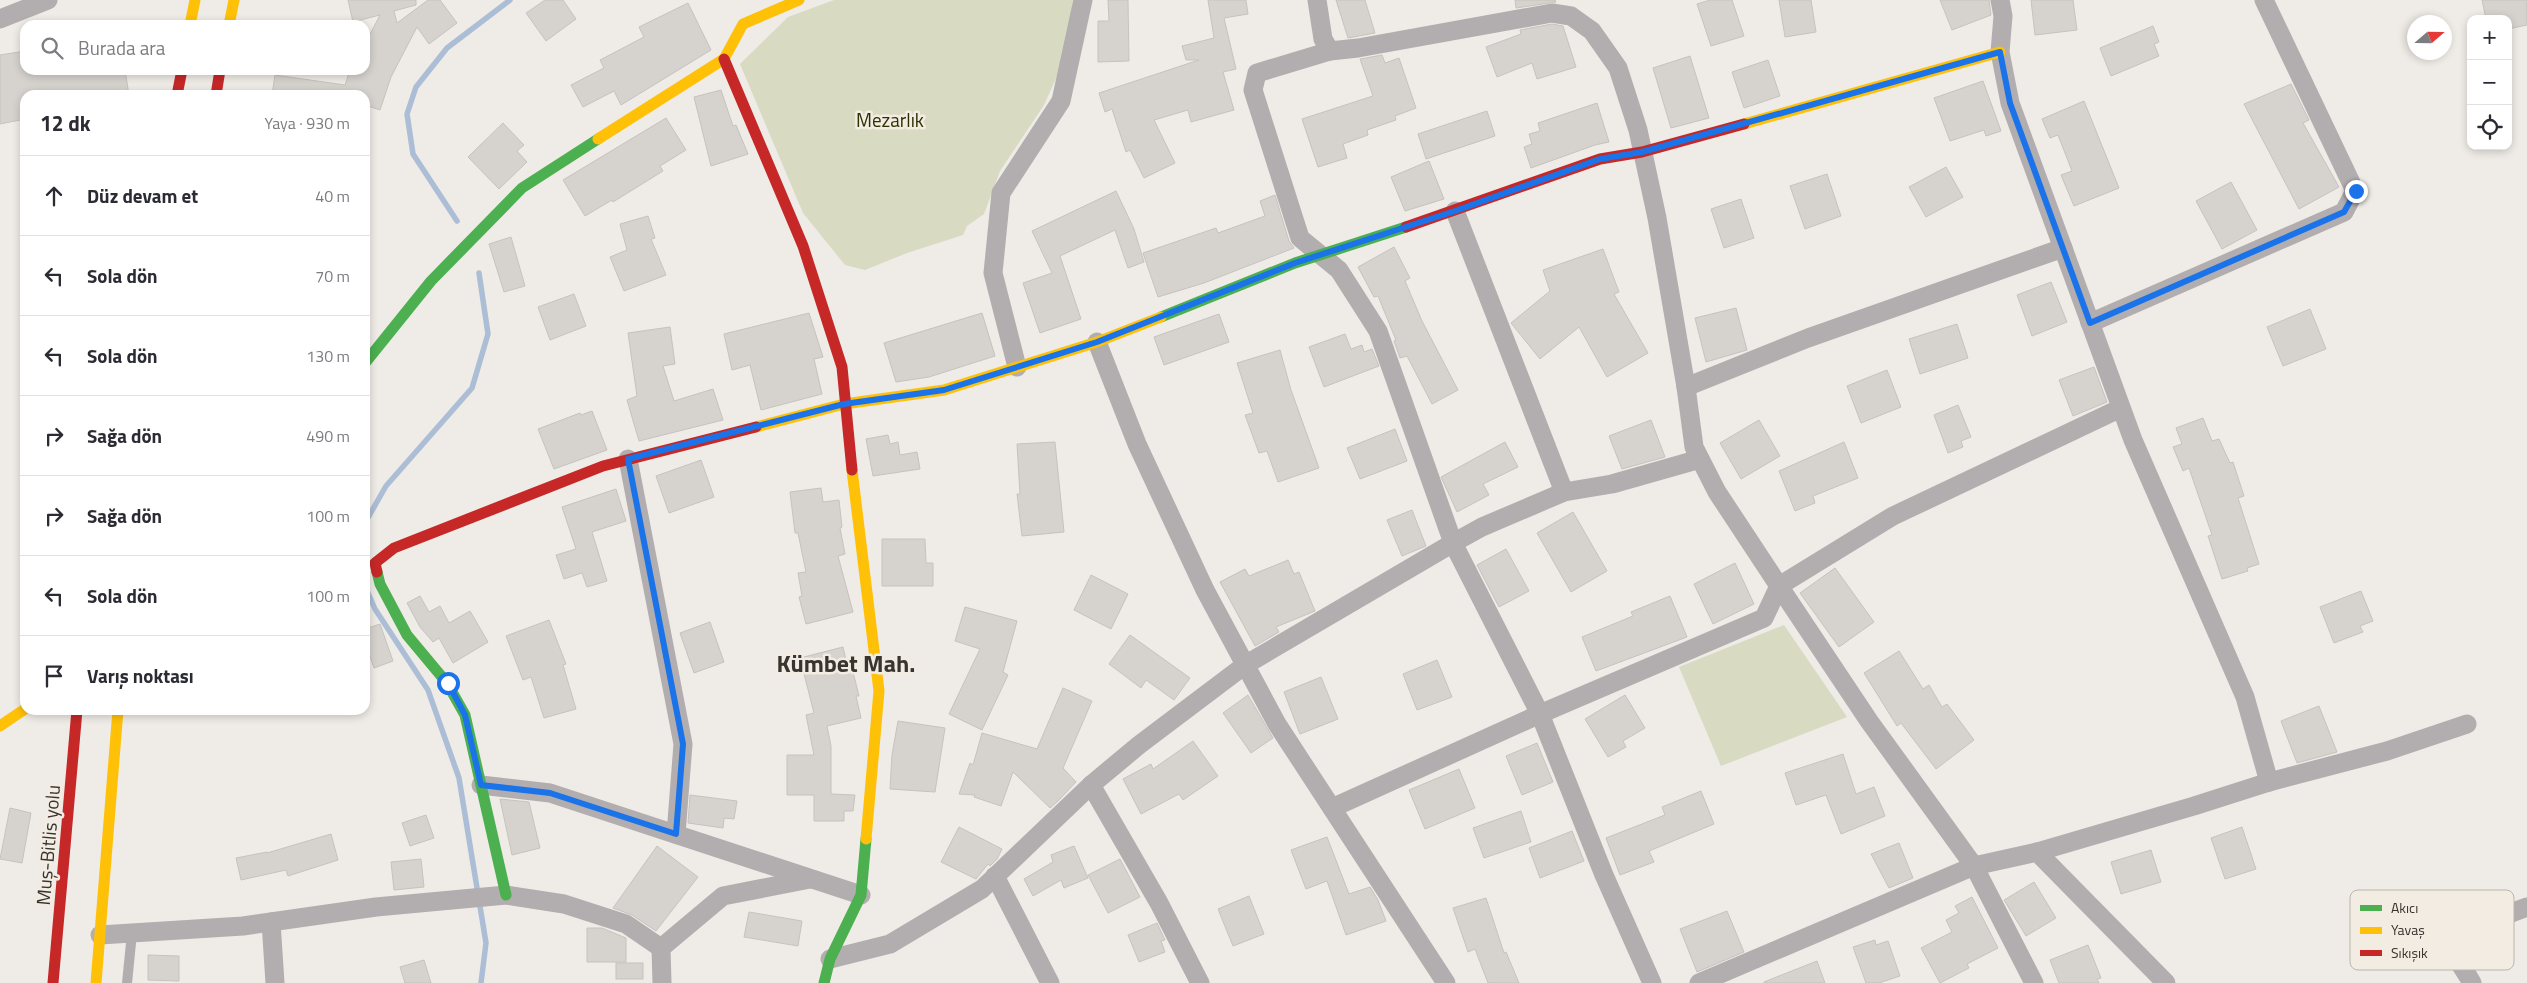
<!DOCTYPE html>
<html lang="tr">
<meta charset="utf-8">
<style>
body{margin:0;font-family:"Titillium Web",sans-serif;background:#f2f2f3;color:#2b2b33}
.controls{position:absolute;right:15px;top:15px;display:grid;overflow:hidden;border-radius:10px;box-shadow:0 2px 8px #0003}
.controls button{width:45px;height:45px;display:grid;place-items:center;padding:0;border:0;border-bottom:1px solid #e1e1e2;background:#fff;color:#2b2b33;font:25px sans-serif}
.compass{position:absolute;left:2407px;top:15px;width:45px;height:45px;border-radius:50%;background:#fff;box-shadow:0 2px 8px #0003;rotate:70deg}
.stop{position:absolute;width:15px;height:15px;margin:-11px;border:4px solid #1a73e8;border-radius:50%;background:#fff}
.stop.end{background:#1a73e8;border-color:#fff;box-shadow:0 1px 5px #0008}
.list{margin:0;padding:0;list-style:none}
h2{display:flex;justify-content:space-between;align-items:center;height:65px;margin:0;padding:0 20px;font-size:21px}
h2 small{font-size:16px;font-weight:400;color:#7c7c81}
.list li{display:grid;grid-template-columns:32px 1fr auto;gap:15px;align-items:center;box-sizing:border-box;height:80px;padding:0 20px;border-top:1px solid #e1e1e2}
.list b{display:block;font-size:19px;white-space:nowrap}
.list em{font-size:16px;font-style:normal;color:#7c7c81}
.icon{flex:none;width:28px;height:28px;fill:none;stroke:currentColor;stroke-width:2;stroke-linecap:round;stroke-linejoin:round}
.map{position:relative;flex:none;width:2527px;height:983px;overflow:hidden}
.search{position:absolute;background:#fff;box-shadow:0 2px 8px #0003;left:20px;top:20px;width:350px;height:55px;display:flex;align-items:center;gap:12px;box-sizing:border-box;padding:0 18px;border-radius:15px;color:#7c7c81;font-size:19px}
.panel{position:absolute;background:#fff;box-shadow:0 2px 8px #0003;left:20px;top:90px;width:350px;height:625px;border-radius:15px}
.map>svg:first-child{display:block}
.green{fill:#d8dac2}
.lines{fill:none;stroke-linecap:round;stroke-linejoin:round}
.stream{stroke:#acbed6;stroke-width:5.5}
.building{fill:#d6d3cf;stroke:#c6c3be}
.lane{stroke:#b2adaf;stroke-width:10}
.street{stroke:#b2adaf;stroke-width:19}
.fast{stroke:#4caf50;stroke-width:11}
.slow{stroke:#ffc107;stroke-width:11}
.jam{stroke:#c62828;stroke-width:11}
.route{stroke:#1a73e8;stroke-width:6}
.labels{text-anchor:middle;stroke-width:5;stroke-linejoin:round;paint-order:stroke}
.park-label{font-size:19px;fill:#2b3100;stroke:#f3ece2}
.street-label{font-size:19px;fill:#383531;stroke:#f3ece2}
.district-label{font-size:24px;font-weight:bold;fill:#383531;stroke:#f3ece2}
.key{fill:#f3ece2;stroke:#bbb5ad;stroke-width:1}
.key-label{font-size:14px;fill:#383531}
</style>
<div class="map">
<svg width="2527" height="983" viewBox="0 0 2527 983">
<rect width="100%" height="100%" fill="#efebe6"/>
<g class="green">
<path d="M834 0H1073L1067 54 1044 105 1000 171 984 214 967 226 963 235 907 253 865 270 845 265 803 213 740 64 788 17Z"/>
<path d="M1784 625 1847 717 1721 766 1679 667Z"/>
</g>
<g class="lines">
<g class="stream">
<path d="M457 221 413 154 407 114 416 87 447 48 510 0"/>
<path d="M365 523 386 486 472 388 488 334 479 273"/>
<path d="M365 586 375 609 428 690 459 778 486 943 481 983"/>
</g>
</g>
<g class="building">
<path d="M348 0H416V5L394 11 397 23 428 0H440L457 23 429 44 417 27 391 77 380 110 365 105V95H272L275 75 345 85 350 70H365V44L380 15 353 22Z"/>
<path d="M545 0H563L576 19 546 41 526 13Z"/>
<path d="M1108 0H1128L1129 61 1098 62V21H1109Z"/>
<path d="M1208 0H1246L1248 14 1224 18 1236 69 1223 72 1234 110 1191 122 1188 110 1154 120 1175 163 1144 178 1130 150 1126 152 1112 109 1105 112 1099 93 1199 60H1186L1182 46 1214 38Z"/>
<path d="M1336 0H1365L1375 33 1348 38Z"/>
<path d="M1515 0H1555L1556 2 1516 8Z"/>
<path d="M1710 0H1732L1744 36 1711 46 1697 4Z"/>
<path d="M1779 0H1811L1816 32 1785 37Z"/>
<path d="M1940 0H1989L1991 15 1952 30Z"/>
<path d="M2031 0H2073L2077 30 2035 35Z"/>
<path d="M2482 0H2527V25L2508 29V19H2486Z"/>
<path d="M688 3 711 50 621 105 614 91 583 107 571 85 604 68 600 60 644 37 639 27Z"/>
<path d="M1552 24 1563 26 1576 67 1537 79 1532 63 1497 77 1486 47 1521 34 1520 30Z"/>
<path d="M2153 26 2159 42 2154 44 2159 56 2111 76 2100 48Z"/>
<path d="M25 51V70H125L129 95H25V119L0 124V55Z"/>
<path d="M1382 55 1385 63 1399 58 1416 108 1395 116 1396 120 1367 130 1368 135 1343 144 1347 158 1318 167 1302 119 1373 96 1360 59Z"/>
<path d="M1690 56 1709 118 1671 128 1653 68Z"/>
<path d="M1768 60 1780 96 1744 108 1732 72Z"/>
<path d="M1983 81 2001 131 1986 136 1984 130 1950 141 1934 98Z"/>
<path d="M2291 84 2309 120 2303 123 2339 187 2299 209 2244 104Z"/>
<path d="M721 90 733 126 736 125 748 154 711 166 694 97Z"/>
<path d="M2084 101 2119 188 2074 206 2061 175 2072 171 2058 135 2050 138 2042 119Z"/>
<path d="M1597 103 1609 142 1595 145 1531 168 1524 147 1532 144 1529 134 1540 131 1538 123Z"/>
<path d="M1487 111 1495 136 1426 159 1418 134Z"/>
<path d="M666 118 686 150 660 166 663 171 613 202 612 200 585 216 563 180Z"/>
<path d="M503 123 524 145 517 151 527 162 499 189 468 157Z"/>
<path d="M1429 161 1444 199 1405 211 1391 177Z"/>
<path d="M1946 167 1963 197 1926 217 1909 187Z"/>
<path d="M1827 174 1841 216 1805 229 1790 186Z"/>
<path d="M2231 182 2257 230 2222 249 2196 201Z"/>
<path d="M1116 191 1134 229 1144 262 1128 268 1115 230 1060 256 1081 319 1040 333 1023 283 1052 273 1032 231Z"/>
<path d="M1275 195 1289 241 1294 248 1204 283 1158 297 1143 253 1216 228 1218 233 1265 216 1260 201Z"/>
<path d="M1741 199 1754 238 1724 248 1711 209Z"/>
<path d="M648 216 655 238 651 239 666 275 624 291 610 257 627 250 620 224Z"/>
<path d="M511 237 525 286 504 292 489 244Z"/>
<path d="M1394 247 1410 278 1405 281 1422 321 1458 390 1432 404 1407 356 1400 358 1394 341 1396 340 1378 296 1374 297 1358 267Z"/>
<path d="M1603 249 1619 292 1614 294 1648 353 1607 377 1579 327 1540 359 1511 323 1550 291 1543 270Z"/>
<path d="M2051 282 2067 322 2032 336 2017 295Z"/>
<path d="M574 294 586 326 550 340 538 307Z"/>
<path d="M1736 308 1747 350 1706 362 1695 318Z"/>
<path d="M2310 309 2326 349 2283 366 2267 327Z"/>
<path d="M809 313 823 357 814 359 822 394 761 410 750 365 732 370 724 334Z"/>
<path d="M982 313 995 356 929 377 896 382 884 343Z"/>
<path d="M1219 314 1229 342 1164 365 1154 337Z"/>
<path d="M1957 324 1968 358 1920 374 1909 339Z"/>
<path d="M670 327 675 364 663 366 674 401 713 389 723 420 639 441 627 400 637 396 628 333Z"/>
<path d="M1345 334 1351 349 1362 345 1364 352 1372 349 1379 366 1324 387 1309 347Z"/>
<path d="M1280 350 1291 390 1319 468 1278 482 1267 451 1259 453 1245 415 1253 413 1237 363Z"/>
<path d="M2094 367 2107 402 2073 416 2059 380Z"/>
<path d="M1887 370 1901 407 1861 423 1847 386Z"/>
<path d="M1958 405 1971 437 1961 441 1963 447 1948 453 1934 415Z"/>
<path d="M592 411 607 450 554 469 538 429 580 413 581 415Z"/>
<path d="M2203 418 2212 441 2219 439 2230 463 2233 462 2244 496 2238 498 2259 564 2247 568 2248 571 2222 579 2208 536 2212 535 2189 468 2183 471 2173 447 2182 444 2176 428Z"/>
<path d="M1651 420 1665 457 1622 469 1609 436Z"/>
<path d="M1759 420 1780 456 1741 479 1720 443Z"/>
<path d="M1395 429 1407 461 1360 479 1347 448Z"/>
<path d="M888 435 890 444 898 442 900 455 917 452 920 469 873 476 866 439Z"/>
<path d="M1055 442 1064 532 1022 536 1017 494H1020L1017 444Z"/>
<path d="M1505 442 1518 467 1483 484 1489 495 1457 512 1441 477Z"/>
<path d="M1844 442 1858 478 1813 496 1815 503 1795 511 1779 471Z"/>
<path d="M701 460 714 497 669 513 656 476Z"/>
<path d="M821 488 823 502 839 500 842 527 840 528 845 554 838 556 853 612 806 624 799 597 802 596 798 573 806 572 798 533H795L790 492Z"/>
<path d="M616 489 626 521 592 532 607 581 587 587 582 573 564 579 556 555 576 549 562 507Z"/>
<path d="M1412 510 1426 546 1402 556 1387 520Z"/>
<path d="M1573 512 1607 571 1571 592 1537 533Z"/>
<path d="M882 539H925L926 563H933V586H882Z"/>
<path d="M1506 549 1529 591 1499 607 1477 565Z"/>
<path d="M1288 560 1294 574 1299 572 1315 611 1276 627 1279 632 1255 646 1220 582 1245 569 1249 576Z"/>
<path d="M1735 563 1754 604 1713 624 1694 584Z"/>
<path d="M1835 568 1874 622 1839 647 1800 593Z"/>
<path d="M1091 575 1128 594 1111 629 1074 610Z"/>
<path d="M2361 591 2373 621 2360 626 2363 632 2334 643 2320 607Z"/>
<path d="M420 596 429 612 440 606 449 623 470 611 488 642 453 663 439 638 433 642 420 627 407 603Z"/>
<path d="M1670 596 1687 637 1596 671 1582 637 1633 616 1631 612Z"/>
<path d="M965 607 1017 621 1003 672 1008 675 982 730 949 714 980 649 955 641Z"/>
<path d="M549 620 566 664 563 665 576 709 544 718 531 677 523 680 506 636Z"/>
<path d="M710 622 724 662 694 673 680 633Z"/>
<path d="M380 624 393 661 374 668 365 642V629Z"/>
<path d="M1130 635 1190 678 1174 700 1146 680 1141 688 1109 664Z"/>
<path d="M843 647 848 669 852 668 859 696H856L861 718 827 726 831 746V794L855 795 853 811H844V821H814V795H787V755H814L806 715 814 713 800 658Z"/>
<path d="M1899 651 1923 689 1929 685 1942 707 1947 704 1974 740 1936 769 1901 723 1897 726 1864 673Z"/>
<path d="M1437 660 1452 697 1417 710 1403 674Z"/>
<path d="M1321 677 1338 719 1300 734 1284 692Z"/>
<path d="M1063 688 1092 701 1063 768 1076 782 1058 801 1050 808 1013 772 1001 806 974 797 975 795 959 794 970 763 973 765 982 733 1037 749Z"/>
<path d="M1248 695 1273 738 1251 753 1223 713Z"/>
<path d="M1625 695 1645 728 1623 741 1626 747 1608 757 1585 719Z"/>
<path d="M2319 706 2337 752 2297 763 2281 721Z"/>
<path d="M898 721 945 728 935 792 890 789 892 755Z"/>
<path d="M1193 741 1218 776 1183 800 1179 794 1141 814 1123 779 1151 764 1153 769Z"/>
<path d="M1537 743 1553 782 1522 795 1506 756Z"/>
<path d="M1843 754 1856 794 1874 787 1885 816 1841 834 1826 795 1796 805 1785 773Z"/>
<path d="M1459 769 1475 808 1425 829 1409 790Z"/>
<path d="M1701 791 1714 824 1649 851 1654 862 1620 875 1606 838 1665 815 1662 807Z"/>
<path d="M690 795 737 801 734 819 724 818 723 828 688 823Z"/>
<path d="M500 799 529 802 540 848 512 855Z"/>
<path d="M10 808 31 813 22 863 0 859Z"/>
<path d="M1521 811 1531 842 1484 858 1473 828Z"/>
<path d="M426 815 434 838 410 846 402 823Z"/>
<path d="M959 827 1002 849 997 859 990 866 988 864 976 879 941 862Z"/>
<path d="M2242 827 2256 869 2225 879 2211 838Z"/>
<path d="M1572 831 1584 861 1540 878 1529 848Z"/>
<path d="M331 834 338 860 288 876 286 870 241 880 236 858 267 852V853Z"/>
<path d="M1327 837 1349 894 1370 887 1378 900 1386 921 1346 935 1327 881 1306 889 1291 850Z"/>
<path d="M1899 843 1913 878 1889 888 1871 854Z"/>
<path d="M657 846 698 877 656 931 632 915 613 908Z"/>
<path d="M1074 846 1088 878 1064 888 1061 880 1033 896 1024 879 1053 862 1051 855Z"/>
<path d="M2151 850 2161 882 2121 894 2111 862Z"/>
<path d="M421 859 424 887 394 890 391 862Z"/>
<path d="M1120 859 1140 897 1108 913 1088 875Z"/>
<path d="M2034 882 2056 918 2026 936 2004 900Z"/>
<path d="M1249 896 1264 934 1233 946 1218 909Z"/>
<path d="M1972 897 1998 948 1967 964 1969 968 1940 983 1921 948 1952 932 1946 920 1959 913 1955 906Z"/>
<path d="M1486 898 1504 953 1506 952 1519 983H1488L1475 949 1468 952 1453 908Z"/>
<path d="M1727 911 1744 952 1697 972 1680 929Z"/>
<path d="M749 912 802 921 798 946 744 937Z"/>
<path d="M1157 923 1165 940 1161 941 1165 952 1139 962 1128 935Z"/>
<path d="M587 928H602L626 938V962H587Z"/>
<path d="M1875 940 1876 945 1888 941 1900 976 1879 983H1866L1853 947Z"/>
<path d="M2088 945 2101 978 2097 979 2099 983H2059L2050 960Z"/>
<path d="M148 955 179 956V981L148 980Z"/>
<path d="M424 960 431 983H405L400 967Z"/>
<path d="M1817 961 1825 983H1764V982Z"/>
<rect x="616" y="963" width="27" height="16"/>
</g>
<g class="lines">
<path class="lane" d="M127 983 132 933"/>
<g class="street">
<path d="M1317 0 1323 39 1330 51 1358 48 1552 13 1571 16 1592 31 1618 68 1638 130 1657 218 1686 387 1694 447 1717 492 1779 586 1869 721 1974 866 2034 983"/>
<path d="M2000 0 2003 16 2000 52 2010 103 2133 440 2245 697 2269 782"/>
<path d="M0 19 48 0"/>
<path d="M1330 51 1257 73 1253 90 1300 238 1339 270 1378 331 1453 543 1540 714 1604 875 1652 983"/>
<path d="M1455 211 1564 492"/>
<path d="M2090 323 2344 212 2355 191 2264 0"/>
<path d="M1097 342 1137 444 1205 590 1277 724 1446 983"/>
<path d="M1017 367 993 273 1001 193 1061 101 1083 0"/>
<path d="M1686 387 1808 338 2063 248"/>
<path d="M628 459 683 744 676 834"/>
<path d="M481 785 550 793 861 895"/>
<path d="M1091 785 1159 903 1200 983"/>
<path d="M1332 808 1540 714 1764 618 1779 586 1893 516 2121 408"/>
<path d="M2037 852 2166 983"/>
<path d="M995 876 1050 983"/>
<path d="M271 922 275 983"/>
<path d="M100 935 243 926 376 907 506 895 564 904 626 924 661 948"/>
<path d="M830 959 890 944 982 889 1091 785 1139 745 1245 665 1453 543 1482 527 1564 492 1612 484 1700 459"/>
<path d="M662 983 661 948 723 896 810 879"/>
<path d="M1699 983 1974 866 2037 852 2194 806 2269 782 2387 751 2467 724"/>
<path d="M2472 983C2464 968 2443 946 2460 932L2527 907"/>
</g>
<g class="fast">
<path d="M1161 317 1295 263 1406 227"/>
<path d="M365 363 431 281 522 188 598 139"/>
<path d="M377 572 380 584 407 635 447 683 465 715 506 895"/>
<path d="M824 983 830 959 861 895 866 839"/>
</g>
<g class="slow">
<path d="M190 25 195 0"/>
<path d="M229 25 234 0"/>
<path d="M1744 124 2000 52"/>
<path d="M598 139 724 59 743 24 799 0"/>
<path d="M756 427 844 404 944 390 1097 342 1161 317"/>
<path d="M852 470 879 691 866 839"/>
<path d="M0 726 25 709"/>
<path d="M96 983 118 710"/>
</g>
<g class="jam">
<path d="M724 59 803 246 842 367 852 470"/>
<path d="M177 95 182 70"/>
<path d="M216 95 220 70"/>
<path d="M1406 227 1600 159 1642 152 1744 124"/>
<path d="M377 572 375 563 394 548 603 466 756 427"/>
<path d="M53 983 77 710"/>
</g>
</g>
<g class="lines">
<path class="route" d="M448 683 465 715 481 785 550 793 676 834 683 744 628 459 844 404 944 390 1097 342 1295 263 1455 211 1600 159 1642 152 2000 52 2010 103 2090 323 2344 212 2356 191"/>
</g>
<g class="labels">
<g class="park-label">
<text x="890" y="127">Mezarlık</text>
</g>
<g class="street-label">
<text transform="translate(48 845) rotate(-85)" y="7">Muş-Bitlis yolu</text>
</g>
<g class="district-label">
<text x="846" y="672">Kümbet Mah.</text>
</g>
</g>
<rect x="2350" y="890" width="164" height="80" rx="8" class="key"/>
<rect x="2360" y="905" width="22" height="6" fill="#4caf50"/>
<rect x="2360" y="927" width="22" height="7" fill="#ffc107"/>
<rect x="2360" y="950" width="22" height="6" fill="#c62828"/>
<g class="key-label">
<text x="2391" y="913">Akıcı</text>
<text x="2391" y="935">Yavaş</text>
<text x="2391" y="958">Sıkışık</text>
</g>
</svg>
<div class="controls">
<button>+</button>
<button>−</button>
<button><svg class="icon" aria-label="locate" viewBox="0 0 24 24"><circle cx="12" cy="12" r="6"/><path d="M12 2v4M12 18v4M2 12h4M18 12h4"/></svg></button>
</div>
<svg class="compass" viewBox="-18 -18 36 36"><path d="M0-13l5 13h-10z" fill="#e53935"/><path d="M0 13l5-13h-10z" fill="#7c7c81"/></svg>
<div class="stop" style="left:448px;top:683px"></div>
<div class="stop end" style="left:2356px;top:191px"></div>
<div class="search"><svg class="icon" aria-label="search" viewBox="0 0 24 24"><circle cx="10" cy="10" r="6"/><path d="M15 15l6 6"/></svg>Burada ara</div>
<section class="panel">
<h2>12 dk<small>Yaya · 930 m</small></h2>
<ul class="list">
<li><svg class="icon" aria-label="ahead" viewBox="0 0 24 24"><path d="M12 20V5M6 11l6-6 6 6"/></svg><div><b>Düz devam et</b></div><em>40 m</em></li>
<li><svg class="icon" aria-label="left" viewBox="0 0 24 24"><path d="M17 20v-9H6M10 6l-5 5 5 5"/></svg><div><b>Sola dön</b></div><em>70 m</em></li>
<li><svg class="icon" aria-label="left" viewBox="0 0 24 24"><path d="M17 20v-9H6M10 6l-5 5 5 5"/></svg><div><b>Sola dön</b></div><em>130 m</em></li>
<li><svg class="icon" aria-label="right" viewBox="0 0 24 24"><path d="M7 20v-9h11M14 6l5 5-5 5"/></svg><div><b>Sağa dön</b></div><em>490 m</em></li>
<li><svg class="icon" aria-label="right" viewBox="0 0 24 24"><path d="M7 20v-9h11M14 6l5 5-5 5"/></svg><div><b>Sağa dön</b></div><em>100 m</em></li>
<li><svg class="icon" aria-label="left" viewBox="0 0 24 24"><path d="M17 20v-9H6M10 6l-5 5 5 5"/></svg><div><b>Sola dön</b></div><em>100 m</em></li>
<li><svg class="icon" aria-label="arrive" viewBox="0 0 24 24"><path d="M6 21V4h12l-3 4 3 4H6"/></svg><div><b>Varış noktası</b></div></li>
</ul>
</section>
</div>
